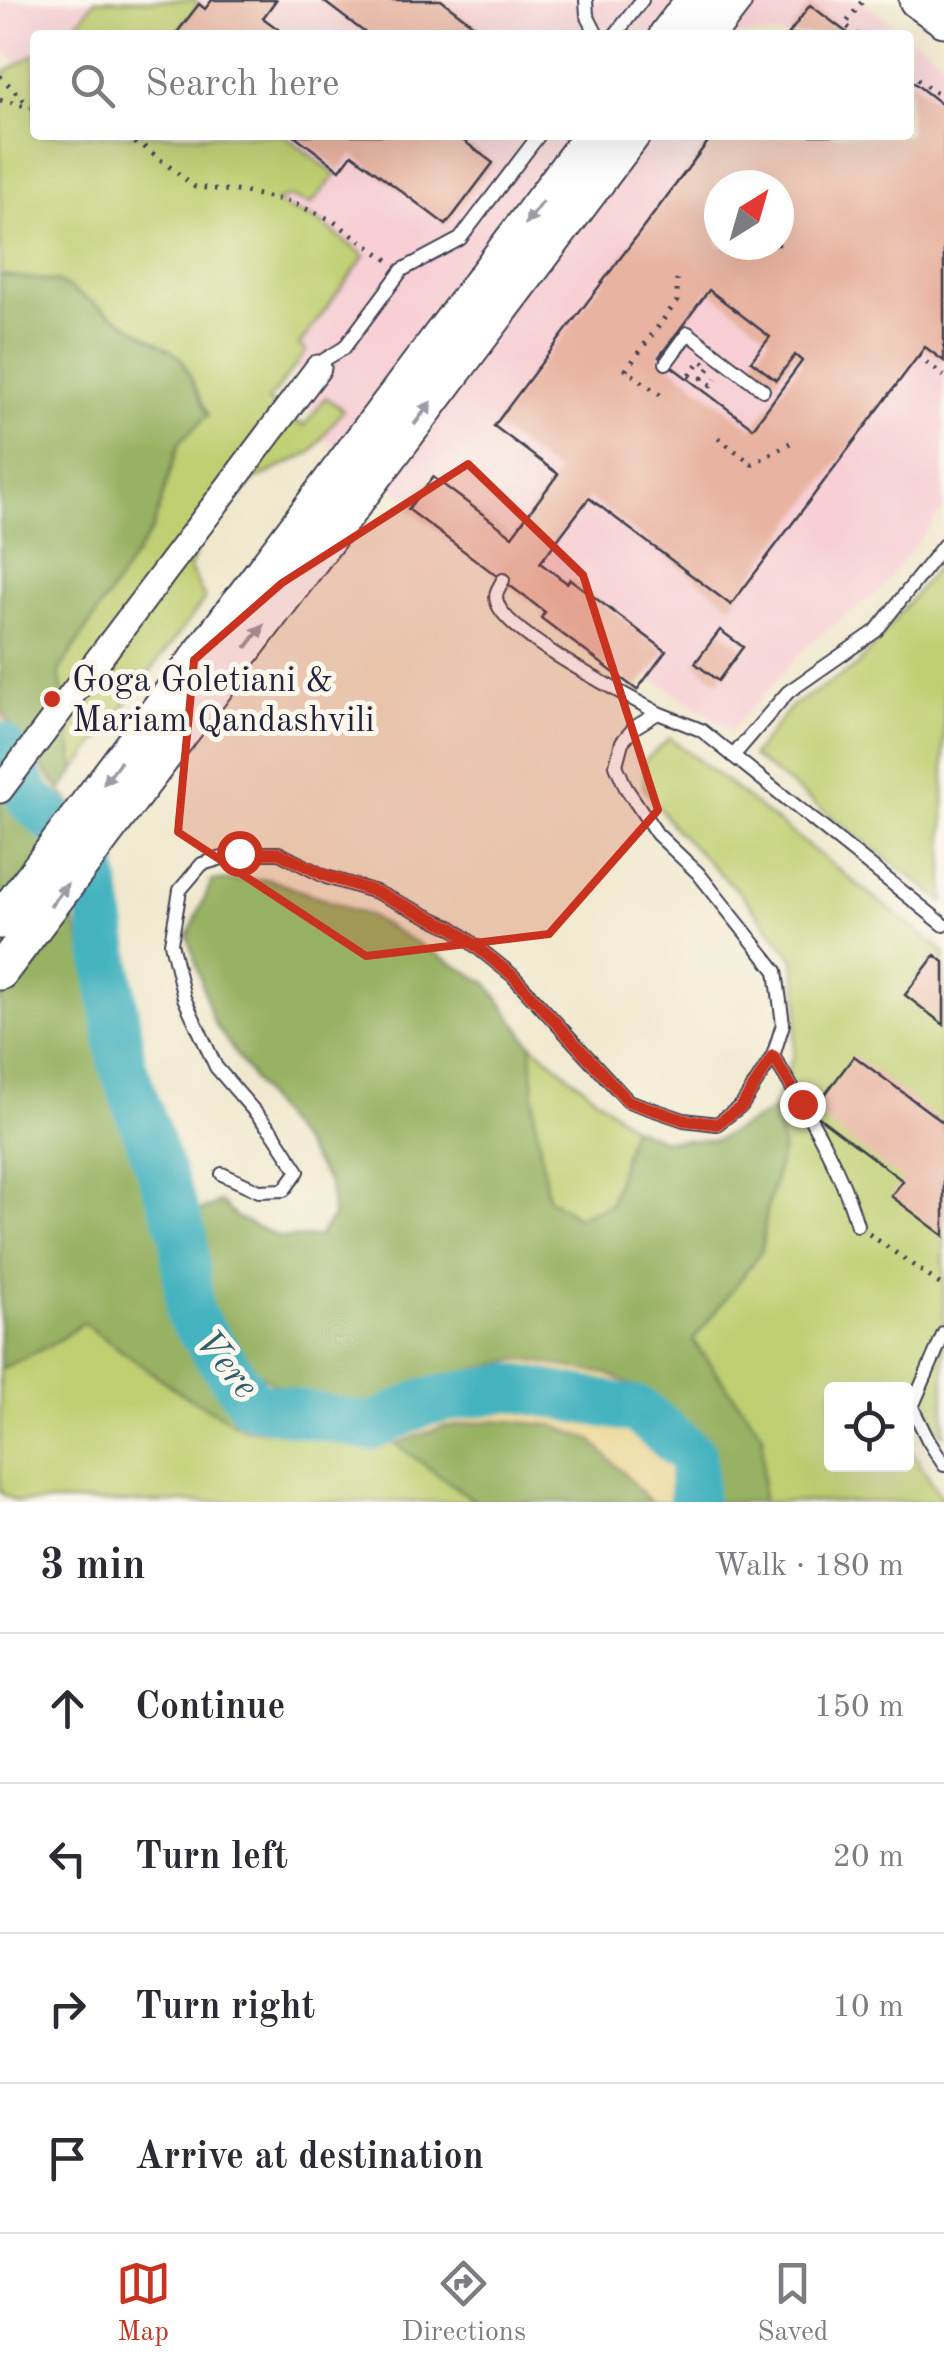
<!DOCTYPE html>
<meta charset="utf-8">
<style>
body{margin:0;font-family:"Old Standard TT",serif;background:#f2f2f3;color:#2b2b33}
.controls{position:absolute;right:30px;bottom:30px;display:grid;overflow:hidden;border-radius:10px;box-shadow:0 10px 40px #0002}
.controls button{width:90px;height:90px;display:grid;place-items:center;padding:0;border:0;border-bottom:2px solid #e1e1e2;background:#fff;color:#2b2b33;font:50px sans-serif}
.compass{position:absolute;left:704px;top:170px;width:90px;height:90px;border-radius:50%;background:#fff;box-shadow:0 10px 40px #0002;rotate:37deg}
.stop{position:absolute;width:30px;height:30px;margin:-22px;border:8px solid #c8321e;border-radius:50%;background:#fff}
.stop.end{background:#c8321e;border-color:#fff;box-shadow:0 2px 10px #0008}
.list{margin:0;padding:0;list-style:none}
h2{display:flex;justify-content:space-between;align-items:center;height:130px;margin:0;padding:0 40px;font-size:42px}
h2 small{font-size:32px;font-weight:400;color:#7c7c81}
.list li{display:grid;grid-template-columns:65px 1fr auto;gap:30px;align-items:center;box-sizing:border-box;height:150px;padding:0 40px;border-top:2px solid #e1e1e2}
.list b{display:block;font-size:38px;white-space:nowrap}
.list em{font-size:32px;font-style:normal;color:#7c7c81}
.icon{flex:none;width:55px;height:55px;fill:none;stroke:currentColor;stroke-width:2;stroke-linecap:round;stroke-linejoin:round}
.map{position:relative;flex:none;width:944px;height:1502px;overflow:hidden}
.search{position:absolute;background:#fff;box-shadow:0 10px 40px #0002;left:30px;right:30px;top:30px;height:110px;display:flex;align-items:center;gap:25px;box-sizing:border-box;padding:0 35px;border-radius:10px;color:#7c7c81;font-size:38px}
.sheet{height:730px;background:#fff}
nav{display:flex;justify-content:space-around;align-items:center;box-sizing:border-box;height:140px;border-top:2px solid #e1e1e2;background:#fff;font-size:28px;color:#7c7c81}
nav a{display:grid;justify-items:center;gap:5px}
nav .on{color:#c8321e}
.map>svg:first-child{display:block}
.built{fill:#f7cfd4;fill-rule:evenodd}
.green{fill:#c0cf72;stroke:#717856;stroke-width:2.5}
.forest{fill:#98b264;stroke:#5d6a50;stroke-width:2.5}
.sand{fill:#eeda9e;stroke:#887e6c;stroke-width:2.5}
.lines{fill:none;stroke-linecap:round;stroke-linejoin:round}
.river{stroke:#44b3bf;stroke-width:48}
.building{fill:#e8b3a0;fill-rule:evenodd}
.lane-casing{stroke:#414051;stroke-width:16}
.street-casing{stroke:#414051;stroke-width:29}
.secondary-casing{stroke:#414051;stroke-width:39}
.path{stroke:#414051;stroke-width:5;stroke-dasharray:2.5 8;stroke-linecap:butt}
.lane{stroke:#fff;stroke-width:12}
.street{stroke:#fff;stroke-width:25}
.secondary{stroke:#fff;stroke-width:35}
.path-bridge{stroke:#414051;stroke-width:5;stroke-dasharray:2.5 8;stroke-linecap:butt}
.oneway{fill:#9c9ca7}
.route{stroke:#c8321e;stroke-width:12}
.marked{fill:#c8321e;fill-opacity:0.2;stroke:#c8321e;stroke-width:8;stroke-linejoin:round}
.poi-dot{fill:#c8321e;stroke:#fbf7ec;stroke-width:4}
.labels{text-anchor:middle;stroke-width:10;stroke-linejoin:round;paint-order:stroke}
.poi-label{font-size:35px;fill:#22223b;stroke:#fbf7ec;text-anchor:start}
.water-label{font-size:38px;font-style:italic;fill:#305c70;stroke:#fbf7ec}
</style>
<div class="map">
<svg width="944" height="1502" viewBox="0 0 944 1502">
<rect width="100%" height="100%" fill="#fbf7ec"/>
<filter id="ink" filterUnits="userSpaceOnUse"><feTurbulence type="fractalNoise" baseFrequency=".01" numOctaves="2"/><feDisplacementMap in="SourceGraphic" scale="20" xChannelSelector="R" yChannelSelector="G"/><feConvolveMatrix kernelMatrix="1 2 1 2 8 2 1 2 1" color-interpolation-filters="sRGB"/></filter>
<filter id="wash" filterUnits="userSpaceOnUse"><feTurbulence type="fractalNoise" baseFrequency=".0048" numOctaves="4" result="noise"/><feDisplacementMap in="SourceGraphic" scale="40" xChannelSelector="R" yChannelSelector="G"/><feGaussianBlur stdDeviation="2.25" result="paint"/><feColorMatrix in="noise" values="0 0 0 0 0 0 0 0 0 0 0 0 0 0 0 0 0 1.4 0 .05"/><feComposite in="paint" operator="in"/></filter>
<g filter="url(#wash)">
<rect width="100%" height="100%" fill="#f0e8cd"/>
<g class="built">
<path d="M0 0H860L908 35H35V75L0 47Z"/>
<path d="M909 36 944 61V509L881 589 810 643 732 730 630 664 413 502 325 440 287 346 112 135H909ZM719 185H779V245H719Z"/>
</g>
<g class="green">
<path d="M95 0H195L199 4 175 35H69Z"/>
<path d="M35 54V135H284L336 175 311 204 290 197 276 201 281 206 317 220 365 256 299 345 306 351 268 401 298 424 300 423 304 426 326 397 343 410 312 452 254 480 201 537 190 568 205 599 75 771 59 671 153 528 179 443 207 415 181 357 59 282 0 275V75Z"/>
<path d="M944 558V902L752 756 792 706 856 667Z"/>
<path d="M670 738 944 952V1436L932 1421 907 1410 906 1390H832V1464H906L907 1444 944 1502H762L763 1435 693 1341 761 1252 767 1209 783 1147 774 1110 793 1056 799 999 794 959 745 898 674 828 644 788V761Z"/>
<path d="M531 1044 632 1127 610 1205 577 1217 548 1198 535 1116Z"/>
<path d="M83 1323 179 1392 309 1434 356 1436 396 1444 476 1502H17L0 1492V1369L51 1345Z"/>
</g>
<g class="forest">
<path d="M0 275 59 282 181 357 208 415 179 443 153 528 59 671 75 771 61 790 7 721 0 706Z"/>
<path d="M0 798 28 815 49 845 78 933 113 1067 165 1237 189 1340 208 1374 245 1429 179 1392 83 1323 51 1345 0 1369Z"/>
<path d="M268 879 367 915 487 983 531 1044 535 1116 548 1198 577 1217 610 1205 632 1127 664 1140H716L774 1110 783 1147 767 1209 761 1252 693 1341 763 1435 762 1502H702L708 1460 645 1391 406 1396 359 1408 304 1402 257 1373 209 1313 202 1265 188 1216 220 1202 237 1218 282 1238 318 1237 333 1217 329 1184 304 1147 270 1104 213 1021 188 936 212 881Z"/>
<path d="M497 1420 553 1425 592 1440 651 1502H476L396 1444 442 1427Z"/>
</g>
<path class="sand" d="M0 706 7 721 102 845 131 1055 188 1216 202 1265 209 1313 257 1373 304 1402 358 1408 406 1396 471 1370 520 1359 607 1374 645 1391 708 1460 702 1502H651L592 1440 553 1425 497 1420 442 1427 396 1444 356 1436 245 1429 208 1374 189 1340 165 1237 113 1067 78 933 49 845 28 815 0 798Z"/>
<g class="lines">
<path class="river" d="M0 746 31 800 92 854 122 1064 183 1234 190 1315 252 1404 371 1427 425 1402 510 1387 638 1410 693 1456V1502"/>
</g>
<g id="blocks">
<g class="building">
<path d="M212 0H276L263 18 286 35H175L199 4 205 9Z"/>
<path d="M322 0H441L487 35H368Z"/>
<path d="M810 5 850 35H788Z"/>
<path d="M909 79 944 106V361L925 347 731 605 589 498 540 563 567 583 570 579 666 651 637 690 541 618 545 612 408 509 433 477 512 536 558 474 494 426 713 135H909ZM719 185H779V245H719ZM709 290 770 337 751 361 776 380 795 355 802 361 753 428 659 357Z"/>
<path d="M294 135H456L493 163 446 225 352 154 340 170Z"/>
<path d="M720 630 743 647 718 681 695 663Z"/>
<path d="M935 955 944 962V1025L905 995Z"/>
<path d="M854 1056 944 1123V1236L891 1196 903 1181 812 1112Z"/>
</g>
</g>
</g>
<g filter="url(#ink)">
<use href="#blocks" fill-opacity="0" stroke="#414051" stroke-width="2.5"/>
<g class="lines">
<g class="lane-casing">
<g id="lane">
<path d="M586 0 587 15 597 35"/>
<path d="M615 35 642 0"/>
<path d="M324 360 344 348 402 270 460 239 539 135"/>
<path d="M666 363 688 333 763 390"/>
<path d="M503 580C499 588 494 593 497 602 505 634 626 695 658 713"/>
<path d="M733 756 788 692 876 631 944 545"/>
<path d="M222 1174 259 1191 284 1190 298 1171 274 1134 216 1067 184 998 171 943 180 890 202 864 239 853H279L326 877 376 892 453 928 512 975 628 1101 684 1120 717 1124 742 1105 773 1056"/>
<path d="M857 1225C840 1165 806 1110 773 1056L783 1024 776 971 698 873 657 834 626 788 616 765 622 742 635 727 658 713 701 730 944 925"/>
<path d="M944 1333 912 1407 928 1440 944 1465"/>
</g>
</g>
<g class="street-casing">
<path id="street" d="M0 790 318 368"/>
</g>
<g class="secondary-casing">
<g id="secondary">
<path d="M917 0 944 19"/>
<path d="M667 35 694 0"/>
<path d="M707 35 734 0"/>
<path d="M0 921 592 135"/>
<path d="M0 972 632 135"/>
</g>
</g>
<g class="path">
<path d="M858 35 845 25 863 0"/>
<path d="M909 73 944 99"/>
<path d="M0 76 30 106"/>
<path d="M0 100 35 108"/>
<path d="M104 135 125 139 143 146 195 187 244 192 291 202 333 221 388 260"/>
<path d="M918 356 944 376"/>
<path d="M690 375 693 380 692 382"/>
<path d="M701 377 711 385 716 378"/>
<path d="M660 395 626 370 677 301V274"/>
<path d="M718 438 752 464 790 443"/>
<path d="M869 1234 944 1287"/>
</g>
<use href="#lane" class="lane"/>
<use href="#street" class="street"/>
<use href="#secondary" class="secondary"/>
<path class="path-bridge" d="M690 375 701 360 710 367 700 381"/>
</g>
<defs><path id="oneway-solid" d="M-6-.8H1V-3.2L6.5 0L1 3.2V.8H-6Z" transform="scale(2.5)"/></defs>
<g class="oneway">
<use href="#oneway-solid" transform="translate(534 213) rotate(127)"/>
<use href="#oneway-solid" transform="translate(423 413) rotate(-53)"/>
<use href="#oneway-solid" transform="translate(255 636) rotate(-53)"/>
<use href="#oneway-solid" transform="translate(112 773) rotate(127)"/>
<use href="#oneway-solid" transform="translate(59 895) rotate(-53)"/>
</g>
</g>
<g class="lines" filter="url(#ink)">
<path class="route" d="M239 853H279L326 876 376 892 453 928 512 975 628 1101 684 1120 717 1124 742 1106 773 1056 802 1104"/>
</g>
<path class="marked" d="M468 464 583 575 658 810 549 934 366 956 178 832 194 660 282 583Z"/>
<circle class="poi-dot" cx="52" cy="699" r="10"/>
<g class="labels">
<g class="poi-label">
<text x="72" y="691">Goga Goletiani &amp;<tspan x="72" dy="40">Mariam Qandashvili</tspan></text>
</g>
<g class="water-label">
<text transform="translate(228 1363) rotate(51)" y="13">Vere</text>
</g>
</g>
</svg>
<div class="controls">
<button><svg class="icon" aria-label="locate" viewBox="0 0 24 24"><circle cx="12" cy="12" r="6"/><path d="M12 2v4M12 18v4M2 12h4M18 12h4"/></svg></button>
</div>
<svg class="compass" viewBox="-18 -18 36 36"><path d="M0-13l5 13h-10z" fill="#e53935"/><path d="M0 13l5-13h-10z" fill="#7c7c81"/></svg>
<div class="stop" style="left:239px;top:853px"></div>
<div class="stop end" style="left:802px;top:1104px"></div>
<div class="search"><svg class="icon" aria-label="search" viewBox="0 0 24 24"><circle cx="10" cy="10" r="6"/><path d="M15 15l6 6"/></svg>Search here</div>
</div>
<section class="sheet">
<h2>3 min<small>Walk · 180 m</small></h2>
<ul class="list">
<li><svg class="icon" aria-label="ahead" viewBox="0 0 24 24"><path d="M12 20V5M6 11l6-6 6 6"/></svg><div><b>Continue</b></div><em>150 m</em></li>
<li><svg class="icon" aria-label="left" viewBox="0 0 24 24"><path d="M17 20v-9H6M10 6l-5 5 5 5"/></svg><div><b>Turn left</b></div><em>20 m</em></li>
<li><svg class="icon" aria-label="right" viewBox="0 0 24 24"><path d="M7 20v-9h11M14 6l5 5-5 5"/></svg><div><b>Turn right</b></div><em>10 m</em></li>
<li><svg class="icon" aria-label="arrive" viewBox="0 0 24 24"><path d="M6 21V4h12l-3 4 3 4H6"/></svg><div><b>Arrive at destination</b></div></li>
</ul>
</section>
<nav>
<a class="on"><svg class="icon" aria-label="map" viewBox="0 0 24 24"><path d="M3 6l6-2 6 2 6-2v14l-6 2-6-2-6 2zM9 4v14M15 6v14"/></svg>Map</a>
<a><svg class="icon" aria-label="directions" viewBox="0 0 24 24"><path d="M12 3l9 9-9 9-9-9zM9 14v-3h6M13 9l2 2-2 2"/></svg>Directions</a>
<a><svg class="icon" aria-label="saved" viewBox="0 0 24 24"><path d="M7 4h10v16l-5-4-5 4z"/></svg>Saved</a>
</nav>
